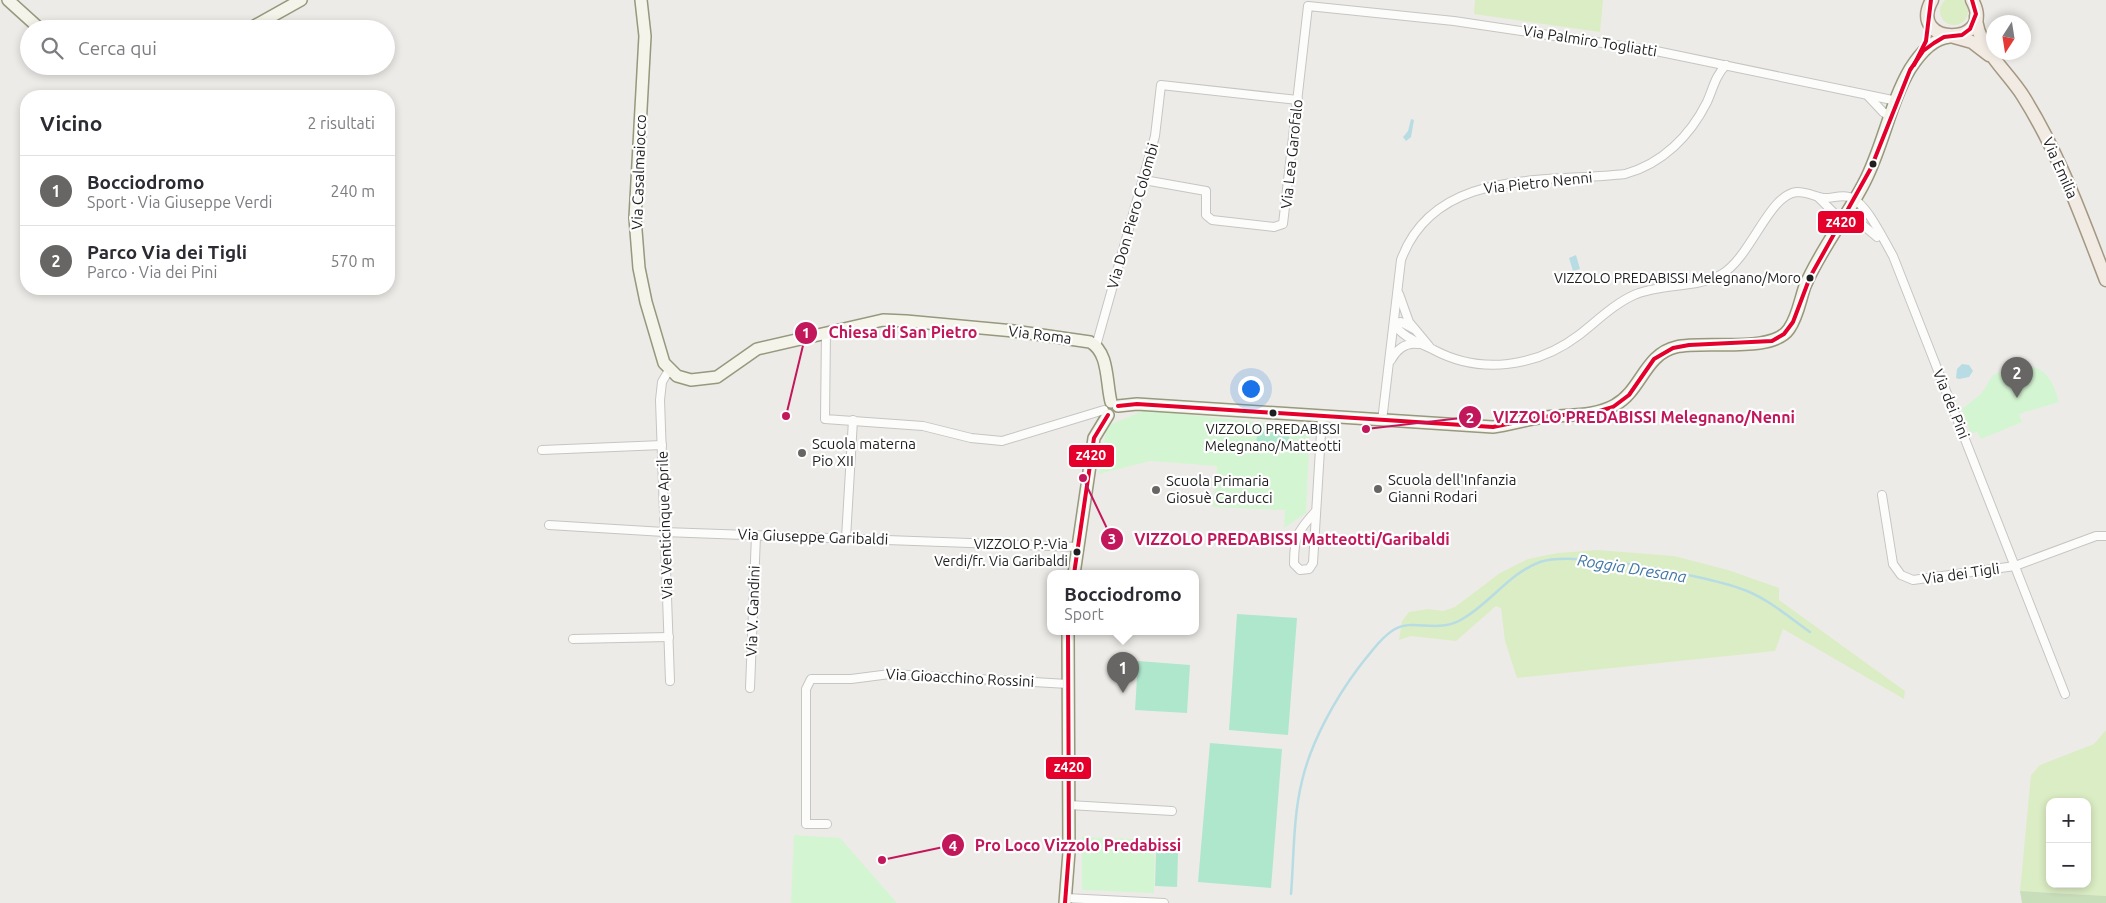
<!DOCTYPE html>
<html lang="it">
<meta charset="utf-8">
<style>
body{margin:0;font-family:Ubuntu,sans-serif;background:#f7f7f7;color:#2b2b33}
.controls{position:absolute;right:15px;bottom:15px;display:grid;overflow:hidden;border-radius:10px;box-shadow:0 2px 8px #0003}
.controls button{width:45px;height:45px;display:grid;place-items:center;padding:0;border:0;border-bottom:1px solid #e1e1e2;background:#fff;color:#2b2b33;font:25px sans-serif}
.compass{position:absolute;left:1986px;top:15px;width:45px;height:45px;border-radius:50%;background:#fff;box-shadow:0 2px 8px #0003;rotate:192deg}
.you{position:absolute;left:1250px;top:388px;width:18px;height:18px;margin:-12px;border:4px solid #fff;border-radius:50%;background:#1a73e8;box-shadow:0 0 0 8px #1a73e833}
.badge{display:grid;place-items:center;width:32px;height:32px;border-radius:50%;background:#676665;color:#fff;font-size:16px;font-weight:700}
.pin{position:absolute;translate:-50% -41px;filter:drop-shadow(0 1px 2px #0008)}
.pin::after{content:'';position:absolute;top:26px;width:18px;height:15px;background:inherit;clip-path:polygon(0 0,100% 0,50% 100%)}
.popup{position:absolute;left:1047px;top:570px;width:152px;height:65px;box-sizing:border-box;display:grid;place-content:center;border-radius:10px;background:#fff;filter:drop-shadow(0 1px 4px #0005);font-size:16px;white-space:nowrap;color:#7c7c81}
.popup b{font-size:19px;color:#2b2b33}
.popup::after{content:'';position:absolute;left:50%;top:100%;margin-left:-10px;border:10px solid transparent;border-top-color:#fff}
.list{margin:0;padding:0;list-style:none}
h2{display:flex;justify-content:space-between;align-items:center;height:65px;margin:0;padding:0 20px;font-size:21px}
h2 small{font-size:16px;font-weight:400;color:#7c7c81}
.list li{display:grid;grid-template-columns:32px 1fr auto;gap:15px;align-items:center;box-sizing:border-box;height:70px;padding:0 20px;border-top:1px solid #e1e1e2}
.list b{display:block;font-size:19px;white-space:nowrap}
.list p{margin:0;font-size:16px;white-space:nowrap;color:#7c7c81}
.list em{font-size:16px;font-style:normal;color:#7c7c81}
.icon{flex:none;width:28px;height:28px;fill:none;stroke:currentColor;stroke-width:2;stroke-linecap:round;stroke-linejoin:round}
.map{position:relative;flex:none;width:2106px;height:903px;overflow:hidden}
.search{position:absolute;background:#fff;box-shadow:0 2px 8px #0003;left:20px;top:20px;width:375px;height:55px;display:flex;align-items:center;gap:12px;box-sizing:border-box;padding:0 18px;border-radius:28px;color:#7c7c81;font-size:19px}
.panel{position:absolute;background:#fff;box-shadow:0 2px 8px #0003;left:20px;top:90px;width:375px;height:205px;border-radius:20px}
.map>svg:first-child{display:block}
.grass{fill:#dbedc4;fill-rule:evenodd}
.forest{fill:#c8ddba}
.park{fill:#d4f5d2}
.pitch{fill:#afe7cd}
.water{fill:#b8dce3}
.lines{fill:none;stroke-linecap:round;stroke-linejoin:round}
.stream{stroke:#b8dce3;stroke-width:2.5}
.street-casing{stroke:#c6c5c3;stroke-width:10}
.secondary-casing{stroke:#97987e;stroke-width:14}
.primary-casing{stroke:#a49883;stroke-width:15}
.street{stroke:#fcfcfb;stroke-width:8}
.secondary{stroke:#f4f4ea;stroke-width:11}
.primary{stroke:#f1ebe4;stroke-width:12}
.bus-1-casing{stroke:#fff;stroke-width:8}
.bus-1{stroke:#e4002b;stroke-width:4}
.bus-dot{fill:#1f1f1f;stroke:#fff;stroke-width:2}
.poi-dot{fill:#676665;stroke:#fff;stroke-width:2}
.labels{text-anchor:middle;stroke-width:4.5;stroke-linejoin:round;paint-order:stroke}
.bus-label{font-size:14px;fill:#1f1f1f;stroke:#fff;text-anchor:end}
.street-label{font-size:15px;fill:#1f1f1f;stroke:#fff}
.poi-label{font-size:15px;fill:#1f1f1f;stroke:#fff;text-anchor:start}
.water-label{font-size:16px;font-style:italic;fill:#4076a5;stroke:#fff}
.leader{fill:none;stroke:#c2185b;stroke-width:2}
.callout-dot{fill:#c2185b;stroke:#fff;stroke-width:2}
.mark-label{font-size:15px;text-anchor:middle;font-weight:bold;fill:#fff}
.callout-label{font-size:16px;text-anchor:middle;font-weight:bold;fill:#c2185b;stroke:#fff;stroke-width:4.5;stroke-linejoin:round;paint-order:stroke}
.line-badge{stroke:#fff;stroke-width:2}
.badge-label{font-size:14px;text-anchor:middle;font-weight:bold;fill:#fff}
</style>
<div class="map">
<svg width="2106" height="903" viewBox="0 0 2106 903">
<rect width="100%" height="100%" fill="#edebe7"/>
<g class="grass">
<circle cx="1954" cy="11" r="14"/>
<path d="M1475 0H1603L1600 32 1474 14Z"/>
<path d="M1597 550 1674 556 1728 570 1779 588V600L1905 691 1904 699 1783 629 1775 651 1517 678 1505 641 1501 608 1496 606 1456 641 1411 636 1399 640 1402 621 1409 612 1428 609 1443 611 1455 607 1500 573 1528 559 1558 553Z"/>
<path d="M2106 730V896L2020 891 2031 775 2040 765 2094 744ZM2050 802H2087V884H2050Z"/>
</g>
<path class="forest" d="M2020 891 2106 896V903H2022Z"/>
<g class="park">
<path d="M2017 364C2045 366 2052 377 2059 402L2019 414 2022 422 1981 439 1977 432 1971 434 1962 409 1981 394 1993 375Z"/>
<path d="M1145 410 1310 428 1306 513 1284 528 1285 510 1213 507 1217 466 1150 461 1099 474 1107 426Z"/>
<path d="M794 835 840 838 897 903H791Z"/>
<path d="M1082 837 1155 840 1154 893 1082 890Z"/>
</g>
<g class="pitch">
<path d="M1258 425 1290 428 1288 447 1256 444Z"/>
<path d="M1237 614 1297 618 1288 735 1229 730Z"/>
<path d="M1138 661 1190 665 1187 713 1135 710Z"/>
<path d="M1210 743 1282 749 1271 888 1198 882Z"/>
<path d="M1156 852 1178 853 1177 887 1155 886Z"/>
</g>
<g class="water">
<path d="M1411 119 1414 120 1411 137 1406 141 1403 137 1408 131Z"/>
<path d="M1576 255 1580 269 1573 271 1569 258Z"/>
<path d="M1962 364 1969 365 1973 371 1969 377 1959 379 1956 378 1957 369Z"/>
</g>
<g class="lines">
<path class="stream" d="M1291 894C1294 857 1293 817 1302 781 1311 742 1335 699 1359 667 1369 655 1381 637 1395 629 1414 618 1438 635 1464 618 1491 602 1510 573 1540 562 1574 550 1711 576 1747 591 1771 601 1790 618 1810 632"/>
<g class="street-casing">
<g id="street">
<path d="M1868 96 1883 112 1891 117"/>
<path d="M1144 180 1206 191V215L1212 220 1274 227 1283 224 1308 6 1454 21 1656 51 1897 101"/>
<path d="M1818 197 1839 218 1864 226 1877 237"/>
<path d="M1399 294 1409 322 1429 346"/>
<path d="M1414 329 1401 322 1394 323C1401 337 1420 343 1434 350 1481 375 1537 367 1579 335 1597 321 1614 304 1634 295 1662 283 1696 289 1722 274 1751 257 1769 194 1797 192 1807 192 1814 196 1823 198 1832 199 1840 194 1849 197 1866 201 1884 241 1893 256L2065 694"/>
<path d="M826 332 825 419 923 426 971 438 1002 441 1104 410"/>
<path d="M1096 346 1155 136 1161 85 1298 100"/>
<path d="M1391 360C1397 349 1405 342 1418 344"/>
<path d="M669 370 662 382 660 400 670 681"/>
<path d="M1382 421 1401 260C1435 167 1547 183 1625 174 1662 164 1690 136 1707 102 1713 89 1715 76 1726 65"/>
<path d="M542 450 662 445"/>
<path d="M1882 495 1893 564 1901 575 1913 580 2015 566 2096 536H2106"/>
<path d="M1315 512C1297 532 1294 537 1294 564L1300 570 1309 569 1313 563 1322 417"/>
<path d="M549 525 664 532 1078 547"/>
<path d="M846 538 853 420"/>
<path d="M573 639 669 637"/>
<path d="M750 688 756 535"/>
<path d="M1069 805 1172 811"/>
<path d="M827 824H806V689L811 679H851L890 674 1068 684"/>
<path d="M1066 898 1164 903"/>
</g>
</g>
<g class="secondary-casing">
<g id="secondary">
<path d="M8 0 40 29"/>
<path d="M641 0 645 36 635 218 639 268 646 302 664 363 677 376 691 380 717 377 757 349 883 320 906 321 1014 331 1090 342C1109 352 1106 382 1111 402"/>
<path d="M249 29 301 0"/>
<path d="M125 66H156"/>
<path d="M1118 406 1137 404 1493 427C1510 425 1527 419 1545 417 1568 414 1594 417 1615 405 1641 391 1645 354 1676 347 1705 340 1772 354 1789 329 1798 316 1800 300 1805 286 1820 250 1847 217 1865 181 1883 146 1891 101 1910 69 1919 55 1932 38 1950 37"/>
<path d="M1074 574 1094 438 1108 415"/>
<path d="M1065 903 1069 852 1068 632"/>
</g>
</g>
<g class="primary-casing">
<g id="primary">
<path d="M1932 0C1906 47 1998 47 1972 0"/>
<path d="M1976 16C1976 46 2008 72 2023 96 2059 153 2082 218 2106 280"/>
<path d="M1954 37 1972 42 1989 55"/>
</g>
</g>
<use href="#street" class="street"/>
<use href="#secondary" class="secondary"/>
<use href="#primary" class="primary"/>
<g class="bus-1-casing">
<g id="bus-1">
<path d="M1914 65 1926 41 1931 0"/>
<path d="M1118 406 1137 404 1493 427 1542 417 1596 412 1613 407 1629 395 1654 359 1673 348 1689 345 1772 341 1784 334 1793 322 1810 277 1871 168 1910 70 1923 51 1934 43 1944 37 1962 35 1970 29 1976 14 1972 0"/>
<path d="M1074 574 1094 438 1108 415"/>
<path d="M1065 903 1069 852 1068 632"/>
</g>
</g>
<use href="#bus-1" class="bus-1"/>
</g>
<g class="bus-dot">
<circle cx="1873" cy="164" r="4.5"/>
<circle cx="1810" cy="278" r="4.5"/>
<circle cx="1273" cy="413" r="4.5"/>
<circle cx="1077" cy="552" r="4.5"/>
</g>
<g class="poi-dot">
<circle cx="802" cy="453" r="5"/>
<circle cx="1378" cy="489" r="5"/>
<circle cx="1156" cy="490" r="5"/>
</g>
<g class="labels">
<g class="bus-label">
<text x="1801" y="283">VIZZOLO PREDABISSI Melegnano/Moro</text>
<text x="1273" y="434" text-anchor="middle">VIZZOLO PREDABISSI<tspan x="1273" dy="17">Melegnano/Matteotti</tspan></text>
<text x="1068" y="549">VIZZOLO P.-Via<tspan x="1068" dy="17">Verdi/fr. Via Garibaldi</tspan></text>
</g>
<g class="street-label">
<text transform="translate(1590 41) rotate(9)" y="5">Via Palmiro Togliatti</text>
<text transform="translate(1292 154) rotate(-84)" y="5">Via Lea Garofalo</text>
<text transform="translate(2060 168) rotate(66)" y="5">Via Emilia</text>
<text transform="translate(639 172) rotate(-88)" y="5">Via Casalmaiocco</text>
<text transform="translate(1538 183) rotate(-6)" y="5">Via Pietro Nenni</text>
<text transform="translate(1133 216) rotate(-74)" y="5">Via Don Piero Colombi</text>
<text transform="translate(1040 335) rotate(7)" y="5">Via Roma</text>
<text transform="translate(1951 404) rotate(68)" y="5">Via dei Pini</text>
<text transform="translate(665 525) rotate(-92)" y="5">Via Venticinque Aprile</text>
<text transform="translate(813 537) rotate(2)" y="5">Via Giuseppe Garibaldi</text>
<text transform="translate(1961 574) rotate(-8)" y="5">Via dei Tigli</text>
<text transform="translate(753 611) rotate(-88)" y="5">Via V. Gandini</text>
<text transform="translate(960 678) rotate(3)" y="5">Via Gioacchino Rossini</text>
</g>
<g class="poi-label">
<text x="812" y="449">Scuola materna<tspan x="812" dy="17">Pio XII</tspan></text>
<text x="1388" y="485">Scuola dell'Infanzia<tspan x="1388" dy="17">Gianni Rodari</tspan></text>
<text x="1166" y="486">Scuola Primaria<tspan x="1166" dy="17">Giosuè Carducci</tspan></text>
</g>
<g class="water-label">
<text transform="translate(1632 568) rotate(9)" y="6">Roggia Dresana</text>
</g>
</g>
<path class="leader" d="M786 416L806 333M1366 429L1470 417M1083 478L1112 539M882 860L953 845"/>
<g class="callout-dot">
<circle cx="786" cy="416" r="5"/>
<circle cx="1366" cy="429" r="5"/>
<circle cx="1083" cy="478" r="5"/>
<circle cx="882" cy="860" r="5"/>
<circle cx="806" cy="333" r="12"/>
<circle cx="1470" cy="417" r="12"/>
<circle cx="1112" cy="539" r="12"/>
<circle cx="953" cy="845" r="12"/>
</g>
<g class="mark-label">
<text x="806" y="338">1</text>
<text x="1470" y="423">2</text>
<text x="1112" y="544">3</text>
<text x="953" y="851">4</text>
</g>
<g class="callout-label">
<text x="903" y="338">Chiesa di San Pietro</text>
<text x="1644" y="423">VIZZOLO PREDABISSI Melegnano/Nenni</text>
<text x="1292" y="545">VIZZOLO PREDABISSI Matteotti/Garibaldi</text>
<text x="1078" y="851">Pro Loco Vizzolo Predabissi</text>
</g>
<g class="line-badge">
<rect x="1817" y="210" width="48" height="24" rx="5" fill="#e4002b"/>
<rect x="1068" y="444" width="47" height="24" rx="5" fill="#e4002b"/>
<rect x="1045" y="756" width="47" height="24" rx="5" fill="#e4002b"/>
</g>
<g class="badge-label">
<text x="1841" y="227">z420</text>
<text x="1091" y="460">z420</text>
<text x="1069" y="772">z420</text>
</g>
</svg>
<div class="controls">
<button>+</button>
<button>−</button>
</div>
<svg class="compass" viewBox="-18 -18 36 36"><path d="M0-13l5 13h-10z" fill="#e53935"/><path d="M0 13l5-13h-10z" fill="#7c7c81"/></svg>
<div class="you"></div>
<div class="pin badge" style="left:1123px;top:693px">1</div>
<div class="popup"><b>Bocciodromo</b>Sport</div>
<div class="pin badge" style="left:2017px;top:398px">2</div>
<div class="search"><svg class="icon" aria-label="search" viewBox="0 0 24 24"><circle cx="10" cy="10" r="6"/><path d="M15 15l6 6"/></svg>Cerca qui</div>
<section class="panel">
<h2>Vicino<small>2 risultati</small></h2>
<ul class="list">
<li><span class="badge">1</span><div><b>Bocciodromo</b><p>Sport · Via Giuseppe Verdi</p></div><em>240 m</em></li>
<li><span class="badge">2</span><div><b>Parco Via dei Tigli</b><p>Parco · Via dei Pini</p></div><em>570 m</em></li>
</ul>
</section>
</div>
